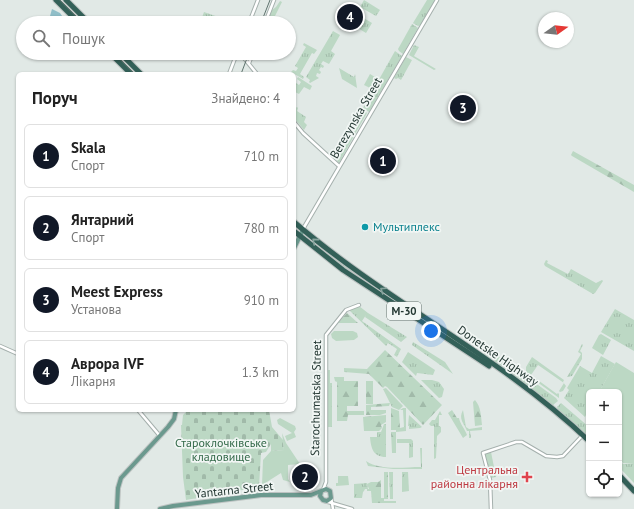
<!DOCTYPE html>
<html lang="uk">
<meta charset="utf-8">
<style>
body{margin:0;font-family:"PT Sans",sans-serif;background:#f2f2f2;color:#222}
.controls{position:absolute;right:12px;bottom:12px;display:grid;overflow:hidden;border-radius:6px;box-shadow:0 1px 3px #0004}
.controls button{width:36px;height:36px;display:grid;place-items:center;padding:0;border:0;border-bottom:1px solid #e0e0e0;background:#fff;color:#222;font:20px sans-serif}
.compass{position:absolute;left:538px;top:12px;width:36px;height:36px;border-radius:50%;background:#fff;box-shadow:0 1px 3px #0004;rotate:75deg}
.you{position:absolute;left:431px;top:331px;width:14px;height:14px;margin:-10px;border:3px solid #fff;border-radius:50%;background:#1a73e8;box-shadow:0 0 0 6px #1a73e833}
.badge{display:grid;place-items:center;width:26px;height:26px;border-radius:50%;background:#111827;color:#fff;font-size:13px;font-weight:700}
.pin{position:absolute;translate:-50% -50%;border:2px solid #fff;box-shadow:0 1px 4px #0006}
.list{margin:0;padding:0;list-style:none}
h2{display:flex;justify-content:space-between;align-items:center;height:52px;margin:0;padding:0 16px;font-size:17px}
h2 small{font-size:13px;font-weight:400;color:#767676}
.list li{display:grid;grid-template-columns:26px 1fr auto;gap:12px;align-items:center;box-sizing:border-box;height:64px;margin:0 8px 8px;padding:0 8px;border:1px solid #e0e0e0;border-radius:6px}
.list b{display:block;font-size:15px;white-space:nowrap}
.list p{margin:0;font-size:13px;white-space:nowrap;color:#767676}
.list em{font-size:13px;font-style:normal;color:#767676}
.icon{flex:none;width:22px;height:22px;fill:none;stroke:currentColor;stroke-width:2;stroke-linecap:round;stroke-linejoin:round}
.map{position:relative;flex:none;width:634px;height:509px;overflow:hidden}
.search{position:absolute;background:#fff;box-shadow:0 1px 3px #0004;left:16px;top:16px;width:280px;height:44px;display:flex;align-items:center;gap:10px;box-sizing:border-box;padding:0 14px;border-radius:22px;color:#767676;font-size:15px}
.panel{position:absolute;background:#fff;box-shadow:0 1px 3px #0004;left:16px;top:72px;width:280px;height:340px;border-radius:6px}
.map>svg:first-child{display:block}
.grass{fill:url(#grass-tufts)}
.forest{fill:url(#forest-firs)}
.cemetery{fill:url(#cemetery-stones)}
.park{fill:#bcd8c4}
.water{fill:#90bec8}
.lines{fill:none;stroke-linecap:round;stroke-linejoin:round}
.minor-casing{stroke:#a5b0ad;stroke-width:4.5}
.major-casing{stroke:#bdc3c2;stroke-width:6}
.highway-casing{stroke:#bdc3c2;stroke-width:7}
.minor{stroke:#fff;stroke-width:2.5}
.major{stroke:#6b998e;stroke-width:4}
.highway{stroke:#336058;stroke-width:5}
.tram{stroke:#5e736e;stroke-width:1}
.oneway{stroke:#88a49e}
.culture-dot{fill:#0f9aa8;stroke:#f1f6f4;stroke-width:1.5}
.health-dot{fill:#e0444e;stroke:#f1f6f4;stroke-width:1.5}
.labels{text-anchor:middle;stroke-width:3.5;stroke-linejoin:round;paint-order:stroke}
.shield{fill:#f1f6f4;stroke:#62716d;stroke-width:1}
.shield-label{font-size:11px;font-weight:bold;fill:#243833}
.street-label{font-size:12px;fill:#243833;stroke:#f1f6f4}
.culture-label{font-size:12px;fill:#0d838f;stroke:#f1f6f4;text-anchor:start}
.park-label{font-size:12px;fill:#336949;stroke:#f1f6f4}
.health-label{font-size:12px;fill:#be3a42;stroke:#f1f6f4;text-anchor:end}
</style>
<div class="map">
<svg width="634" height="509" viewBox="0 0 634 509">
<defs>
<pattern id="grass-tufts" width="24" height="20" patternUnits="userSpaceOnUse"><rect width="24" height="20" fill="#bcd8c4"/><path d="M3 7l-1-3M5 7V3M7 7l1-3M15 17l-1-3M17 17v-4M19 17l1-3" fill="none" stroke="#a1baa9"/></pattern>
<pattern id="forest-firs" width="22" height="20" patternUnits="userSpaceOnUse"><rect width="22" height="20" fill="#bcd8c4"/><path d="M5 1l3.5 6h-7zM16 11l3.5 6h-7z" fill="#a1baa9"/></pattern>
<pattern id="cemetery-stones" width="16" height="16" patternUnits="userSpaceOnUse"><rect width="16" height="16" fill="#bcd8c4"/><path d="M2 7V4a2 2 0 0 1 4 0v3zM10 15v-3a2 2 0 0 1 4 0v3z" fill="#a1baa9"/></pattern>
</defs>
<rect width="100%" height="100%" fill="#e1e9e6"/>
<g class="grass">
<path d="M364 0 380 10 376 16 360 7Z"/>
<path d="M427 0H435L421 25 418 26 413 23Z"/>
<path d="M280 1 282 2 274 18 282 23H275L268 19 272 10 276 7Z"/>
<path d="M204 12 224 19 221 23H200Z"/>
<path d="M357 14 372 23 366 33 351 24Z"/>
<path d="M412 24 418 28 403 54 399 51 398 49Z"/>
<path d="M333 31 340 35 331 51 335 54 329 64 323 61 321 64 324 66 323 68 321 67 319 70 321 72 320 74 317 73 316 76 319 78 310 83 309 82 310 80 306 77Z"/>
<path d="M304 43 317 50 314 54 312 53 300 74 304 77 303 79 291 72 293 70 296 71 298 68 295 66 306 47 303 45Z"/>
<path d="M414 45 419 47 414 56 436 69 434 70 409 55Z"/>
<path d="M395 51 402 56 369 112 363 108Z"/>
<path d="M406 57 412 60 401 80 398 78 396 79 394 78Z"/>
<path d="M339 68 354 77 355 74 357 88 342 79Z"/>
<path d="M298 77 312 86 310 90 304 87 299 94 295 92 294 93 295 82 299 85 301 82 297 79Z"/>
<path d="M297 107 298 108 297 111 306 117 304 122 307 125 304 130 294 118V109Z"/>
<path d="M362 109 367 113 355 134 349 131Z"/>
<path d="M348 132 354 136 339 163 335 159 344 145 343 142Z"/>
<path d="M329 253 481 358 329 258 327 255Z"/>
<path d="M546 260 548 261 547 263 568 274 571 269 596 283 602 280 603 281 595 293 593 294 545 266 544 264Z"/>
<path d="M359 306 368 313 407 337 401 342 365 317 366 315 362 321 401 349 397 357 394 355 397 349 388 343 386 346 349 310Z"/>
<path d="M615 309 634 320V351L601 332Z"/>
<path d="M601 334 611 340 603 355 592 348 599 335Z"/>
<path d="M413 342 445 362 453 374 412 345Z"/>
<path d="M582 344 583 345 580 351 582 353V359L572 376 567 377 581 354 578 352Z"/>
<path d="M487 349 491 351 556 398 558 401 553 405 548 402 485 356 484 353Z"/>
<path d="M408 352 435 370 433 375 417 373 416 376 402 362Z"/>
<path d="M601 356 615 364 599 392H589V409L585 417 564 398 569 390 567 388 580 366 592 373Z"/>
<path d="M532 357 564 380 563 382 566 386 563 391 560 392 559 391 564 383 538 365 531 375 557 394 558 393 559 394V398L529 376 526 372V367Z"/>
<path d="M421 380H432L439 382 444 389 442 397 439 398Z"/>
<path d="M386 388 403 406 399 410 392 407 383 389Z"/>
<path d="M561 403 589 427V438L558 410 557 407Z"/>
<path d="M463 410 466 427 469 429 482 427V430L470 431 471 438H469V431H467C464 423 458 419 463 410Z"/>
<path d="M440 411 442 415H439V426L441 427V432L437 436 436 458 434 459V426H431L429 424 432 420H435Z"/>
<path d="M409 415 422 427 420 428 409 429V426H408Z"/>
<path d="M384 424H386V457C373 457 371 448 370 437H377V432H381Z"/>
<path d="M397 439H411L413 441V457L409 458V443H397Z"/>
<path d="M491 452 496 477 491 478 484 453Z"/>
<path d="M619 460 623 464H634V483L619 467Z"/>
<path d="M389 472H393V499H390Z"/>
<path d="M402 472H408L409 491 402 492Z"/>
<path d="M367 483 368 489H365L364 491 363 492 362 498H354V484Z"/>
</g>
<g class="forest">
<path d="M573 151 634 185V192L572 156 571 155Z"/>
<path d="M347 313 358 323H338Z"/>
<path d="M385 350 442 405 423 425 387 387 385 386 383 388 369 374 344 372V368L367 369Z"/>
<path d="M327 370H330V383H332V427H327Z"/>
<path d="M334 377H344V381H358V406H347V411H364V415H348L347 421H337V382L335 381Z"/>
<rect x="366" y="381" width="7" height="23"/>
<path d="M475 400C481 407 481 416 482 425L475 426 473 402Z"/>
<path d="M390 403 389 406 371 407V410H386V413L380 415H366V405Z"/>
<path d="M391 408 399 411 400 428 404 427 403 410H400L403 408H406V431L396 432V453H392L391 432H396V430H391Z"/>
<path d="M452 410 457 418H459C460 424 465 429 467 435L463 438 448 413Z"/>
<path d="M386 415V422L381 425 382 428 379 431H364L363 417Z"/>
<path d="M420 448H422V469H393L368 466 366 461C381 471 403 467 421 467Z"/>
<path d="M384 472H388V499H384V501H396V503H372L371 491H367V489H369L367 484 371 482H378L381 480V498H384Z"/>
</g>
<path class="cemetery" d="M188 410H269L272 427 283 440 284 450 271 451V444L266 452 261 453 259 487 186 500 183 477 181 425H182L183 415Z"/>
<g class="park">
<path d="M370 74 378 79 372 89 364 85Z"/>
<path d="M336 331H353L357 333 358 337 354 340 336 341 332 338 331 334 334 331Z"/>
<path d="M616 362 634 373V464L623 463 619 459V392H599Z"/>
<path d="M280 418 295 426 296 429 294 432 296 437 287 441 285 436 292 433 278 424 277 420Z"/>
<path d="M282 433 286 443 300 464 288 465V479L290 482 283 480 281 473 262 485 263 460 271 451 284 450Z"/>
<path d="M338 476H348L349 485 336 486V483H338Z"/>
</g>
<path class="water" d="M52 9 60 13 67 23C60 23 55 22 50 16Z"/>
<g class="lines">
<g class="minor-casing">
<g id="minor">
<path d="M249 23 258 0"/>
<path d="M265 23 274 0"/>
<path d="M240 53 257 74"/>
<path d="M249 63 253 53"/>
<path d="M229 74 237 53"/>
<path d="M294 122 303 133 339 166"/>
<path d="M303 229 437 0"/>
<path d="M0 346 18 354"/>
<path d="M138 410 160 436"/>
<path d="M323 490 326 482V335L346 310 359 305"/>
<path d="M331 497 333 509"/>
<path d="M325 501 352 509"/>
<path d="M491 509 490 480 483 453 516 442H522L546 456 557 457 563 456 581 437"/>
</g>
</g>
<g class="major-casing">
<g id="major">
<path d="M294 248 303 230"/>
<path d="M117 509 118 488 121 478 168 427 174 419 176 410"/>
<path d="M160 509 173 506 261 495H311L326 489 330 491 331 498 327 501 323 500 320 496 321 492"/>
</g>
</g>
<g class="highway-casing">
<g id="highway">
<path d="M56 0 79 23"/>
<path d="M66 0 89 23"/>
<path d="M110 53 131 74"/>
<path d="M120 53 141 74"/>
<path d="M294 222C387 302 500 356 589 441"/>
<path d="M294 231 343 270 489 366"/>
<path d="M619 475 634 491"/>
</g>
</g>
<use href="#minor" class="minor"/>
<use href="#major" class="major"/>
<use href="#highway" class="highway"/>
<g class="tram">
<path d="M60 0 83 23"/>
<path d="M261 23 270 0"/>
<path d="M114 53 135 74"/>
<path d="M241 74 249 53"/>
</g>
</g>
<defs><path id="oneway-chevron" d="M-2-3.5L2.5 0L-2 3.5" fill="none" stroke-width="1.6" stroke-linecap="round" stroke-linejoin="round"/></defs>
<g class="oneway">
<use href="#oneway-chevron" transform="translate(315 241) rotate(-140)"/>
<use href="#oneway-chevron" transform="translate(383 290) rotate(-146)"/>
</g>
<circle class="culture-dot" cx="365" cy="227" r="4"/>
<path class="health-dot" d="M525 471h4v4h4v4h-4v4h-4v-4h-4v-4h4z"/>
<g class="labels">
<rect class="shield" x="387" y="302" width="34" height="18" rx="3"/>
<g class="shield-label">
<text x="404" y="315">М-30</text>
</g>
<g class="street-label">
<text transform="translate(356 118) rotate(-60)" y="4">Berezynska Street</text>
<text transform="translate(498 356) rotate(35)" y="4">Donetske Highway</text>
<text transform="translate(316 398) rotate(-89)" y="4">Starochumatska Street</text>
<text transform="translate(234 490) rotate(-6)" y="4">Yantarna Street</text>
</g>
<g class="culture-label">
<text x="373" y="231">Мультиплекс</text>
</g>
<g class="park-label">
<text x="221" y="447">Староклочківське<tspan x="221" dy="14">кладовище</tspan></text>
</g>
<g class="health-label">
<text x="518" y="474">Центральна<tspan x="518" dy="14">районна лікарня</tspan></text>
</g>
</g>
</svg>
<div class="controls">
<button>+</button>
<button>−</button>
<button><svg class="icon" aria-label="locate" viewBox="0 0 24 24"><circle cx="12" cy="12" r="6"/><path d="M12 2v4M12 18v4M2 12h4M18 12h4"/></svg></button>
</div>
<svg class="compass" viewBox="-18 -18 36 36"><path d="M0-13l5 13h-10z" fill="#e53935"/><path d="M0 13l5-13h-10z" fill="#767676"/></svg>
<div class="you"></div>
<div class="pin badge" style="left:383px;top:161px">1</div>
<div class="pin badge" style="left:305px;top:477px">2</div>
<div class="pin badge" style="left:463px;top:108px">3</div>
<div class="pin badge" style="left:350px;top:17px">4</div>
<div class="search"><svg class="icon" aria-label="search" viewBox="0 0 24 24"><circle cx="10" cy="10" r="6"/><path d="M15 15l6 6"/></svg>Пошук</div>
<section class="panel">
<h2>Поруч<small>Знайдено: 4</small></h2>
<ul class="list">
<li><span class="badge">1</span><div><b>Skala</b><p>Спорт</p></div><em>710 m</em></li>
<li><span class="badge">2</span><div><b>Янтарний</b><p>Спорт</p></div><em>780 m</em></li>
<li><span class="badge">3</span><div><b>Meest Express</b><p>Установа</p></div><em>910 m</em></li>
<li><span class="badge">4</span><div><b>Аврора IVF</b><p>Лікарня</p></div><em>1.3 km</em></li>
</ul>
</section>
</div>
